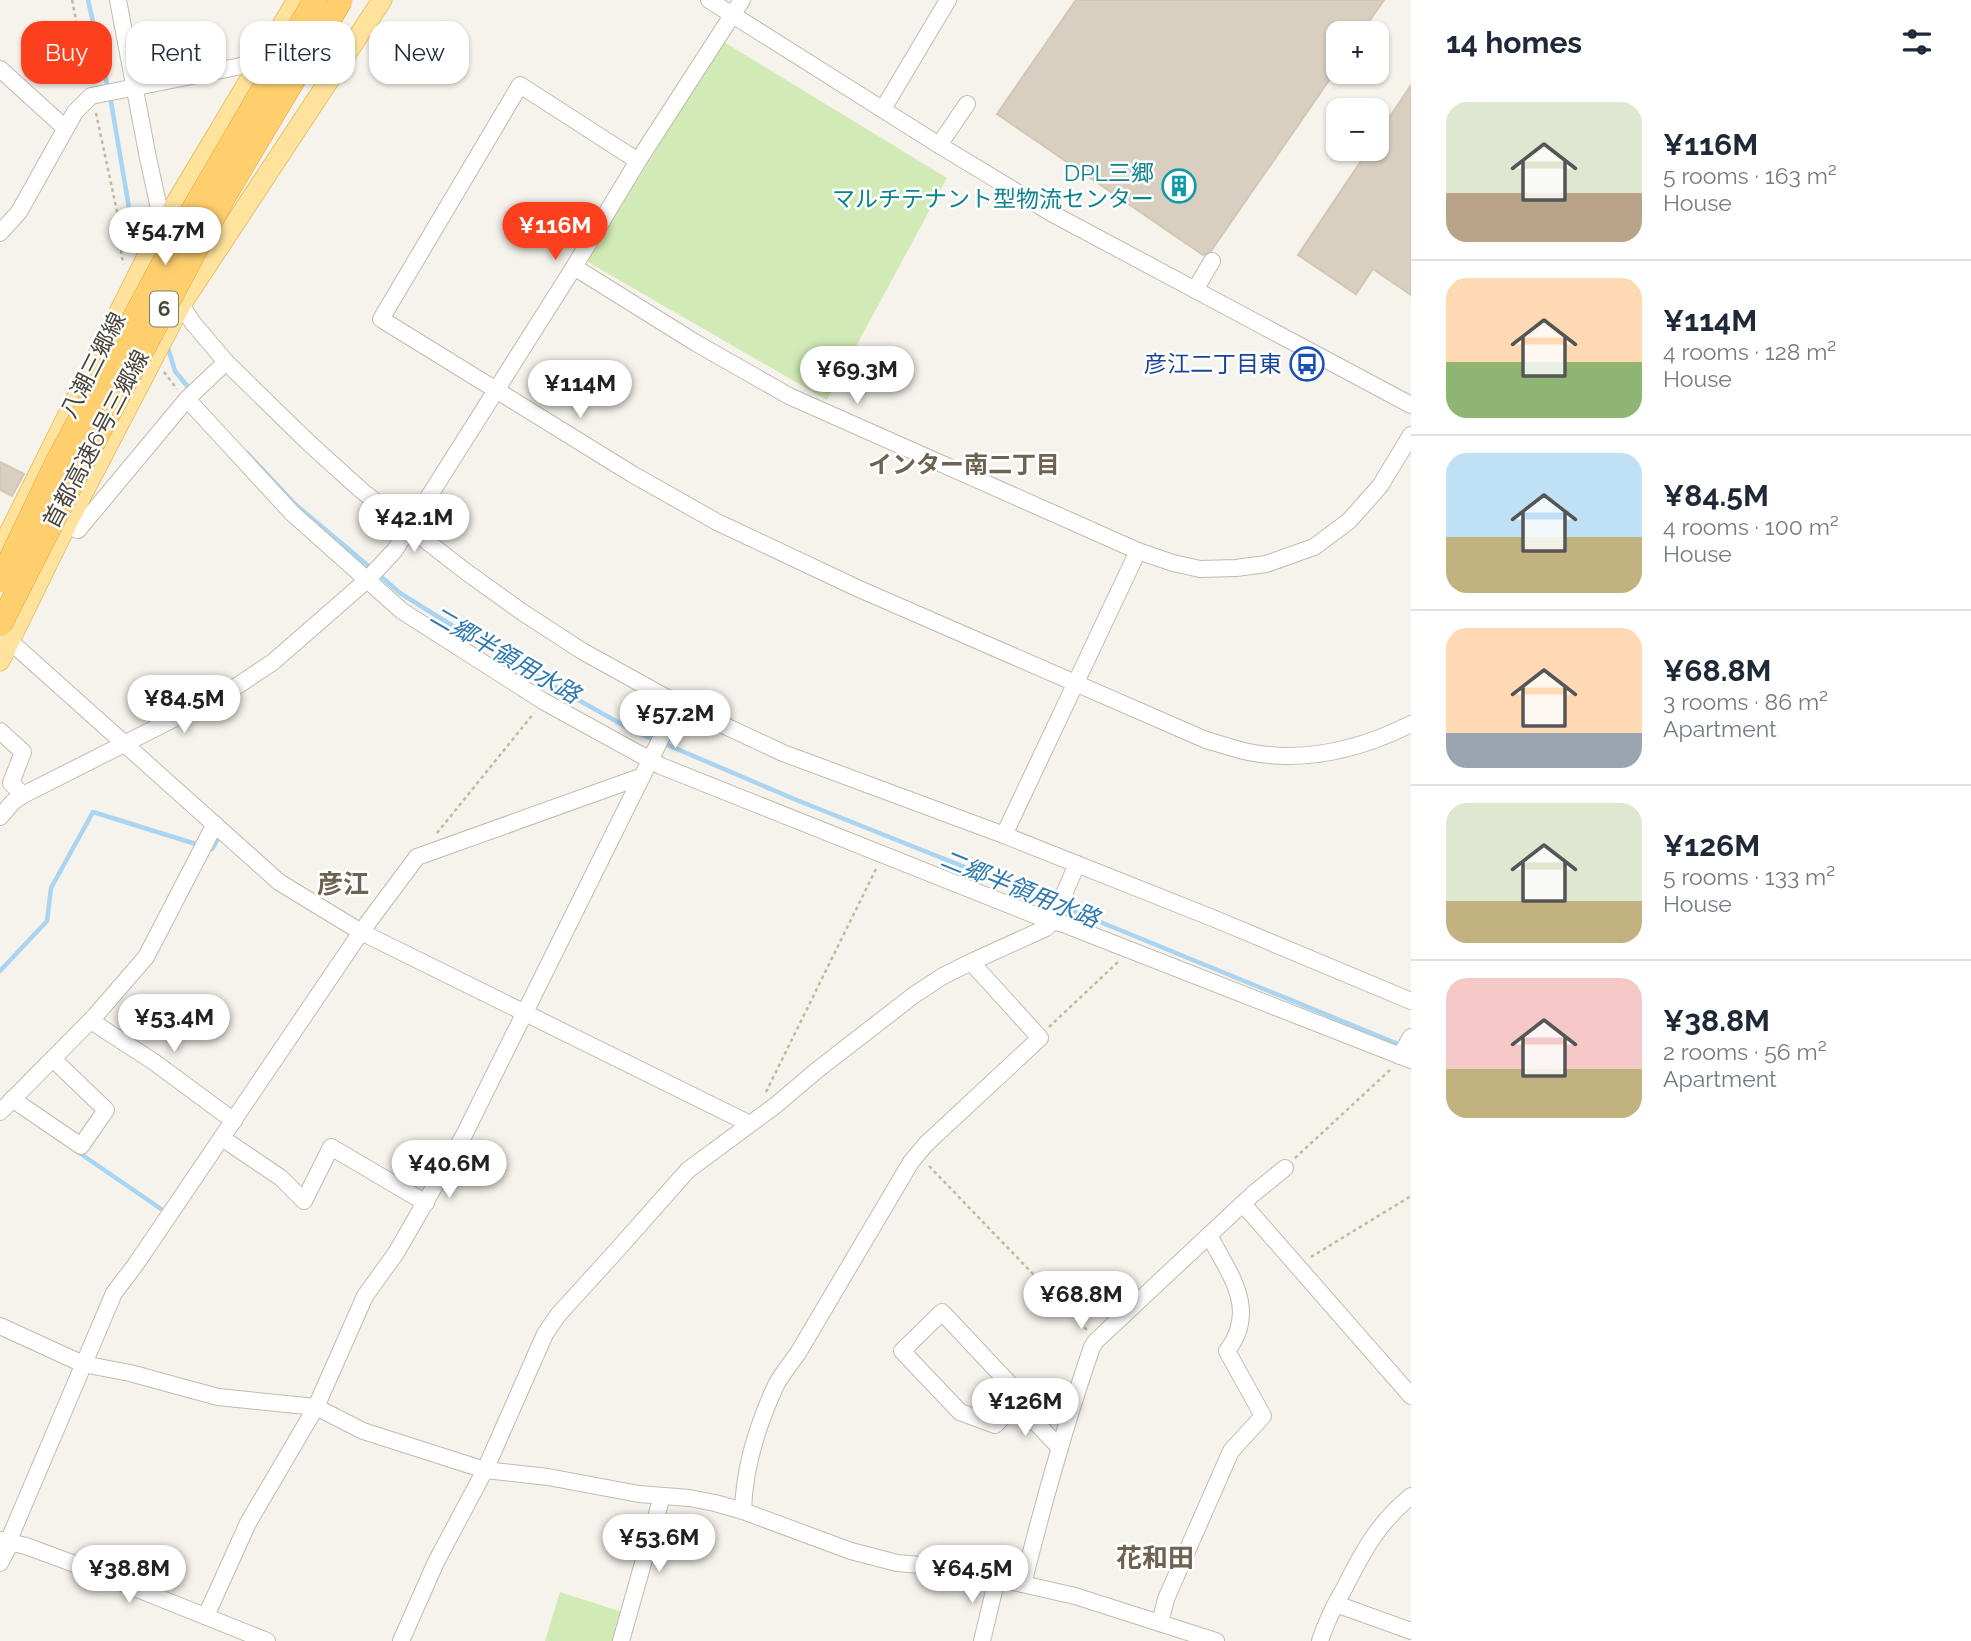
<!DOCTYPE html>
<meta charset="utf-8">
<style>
:root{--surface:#fff;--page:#f6f6f7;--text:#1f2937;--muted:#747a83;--line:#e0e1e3;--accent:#fc3f1d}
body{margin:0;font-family:Raleway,"Noto Sans JP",sans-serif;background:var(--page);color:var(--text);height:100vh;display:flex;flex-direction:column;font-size:26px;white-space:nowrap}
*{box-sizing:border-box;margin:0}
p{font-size:23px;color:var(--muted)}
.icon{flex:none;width:38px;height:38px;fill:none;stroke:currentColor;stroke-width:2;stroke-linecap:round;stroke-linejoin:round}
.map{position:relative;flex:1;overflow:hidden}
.panel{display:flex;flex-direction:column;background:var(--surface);width:560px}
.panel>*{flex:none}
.hud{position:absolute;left:21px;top:21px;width:665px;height:63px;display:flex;gap:14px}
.buttons{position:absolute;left:1326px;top:21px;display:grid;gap:14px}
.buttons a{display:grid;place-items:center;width:63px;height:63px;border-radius:14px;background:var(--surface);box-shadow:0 2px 5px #0004;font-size:35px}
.price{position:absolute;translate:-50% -60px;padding:0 16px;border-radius:24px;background:#fff;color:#222;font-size:23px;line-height:46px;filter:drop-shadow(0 2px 4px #0008)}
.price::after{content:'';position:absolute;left:50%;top:42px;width:21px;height:16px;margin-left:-10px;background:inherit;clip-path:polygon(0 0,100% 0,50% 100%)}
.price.on{background:var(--accent);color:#fff}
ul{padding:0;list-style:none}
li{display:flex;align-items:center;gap:21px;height:175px;padding:0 35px}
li+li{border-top:2px solid var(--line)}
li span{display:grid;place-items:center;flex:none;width:196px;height:140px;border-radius:21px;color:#555}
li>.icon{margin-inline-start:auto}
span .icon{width:84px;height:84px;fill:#fffc;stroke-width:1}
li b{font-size:30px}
h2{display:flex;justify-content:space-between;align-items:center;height:84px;padding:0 35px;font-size:30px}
.pill{padding:0 24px;border-radius:21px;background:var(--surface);box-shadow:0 2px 5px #0004;font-size:24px;line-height:63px}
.pill.on{background:var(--accent);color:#fff}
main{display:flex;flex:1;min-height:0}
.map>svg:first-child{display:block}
</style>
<main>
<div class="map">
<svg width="1411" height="1641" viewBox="0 0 1411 1641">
<rect width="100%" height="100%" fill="#f6f3ec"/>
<g fill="#d2eab5">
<path d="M 724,42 L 947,178 L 827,400 L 586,261 Z"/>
<path d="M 560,1592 L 622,1612 L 613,1641 L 545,1641 Z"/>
</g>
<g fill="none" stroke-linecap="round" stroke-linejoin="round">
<g stroke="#a9d4f2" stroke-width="4.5">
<path d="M 88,0 L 108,88"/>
<path d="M 110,96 L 135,243 L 139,256"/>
<path d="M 167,345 L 175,371 L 192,392"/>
<path d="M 247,453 L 296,505 L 371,568"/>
<path d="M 378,574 L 400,593 L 504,658 L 637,733 L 655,740"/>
<path d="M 663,743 L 794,799 L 1032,894 L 1403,1046"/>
<path d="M 208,848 L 212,849 L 219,837 L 223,839"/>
<path d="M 0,971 L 47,921 L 51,888 L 93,812 L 199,845"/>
<path d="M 78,1152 L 164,1211"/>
</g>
</g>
<g fill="#d8cfc1" stroke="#d3c7b4" stroke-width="2">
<path d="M 1076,0 L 1384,0 L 1361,33 L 1339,33 L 1339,66 L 1211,251 L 1203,255 L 997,114 Z"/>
<path d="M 1411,85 L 1411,295 L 1373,269 L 1356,294 L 1298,255 L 1369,149 L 1377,149 L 1377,136 Z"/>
<path d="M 0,462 L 24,474 L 12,496 L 0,490 Z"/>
</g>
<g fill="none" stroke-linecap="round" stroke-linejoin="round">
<defs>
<g id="minor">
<path d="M 118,0 L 148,158 L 164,231"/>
<path d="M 709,0 L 939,145 L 1053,214 L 1411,405"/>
<path d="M 308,50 L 358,37"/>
<path d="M 0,69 L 65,128"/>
<path d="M 883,109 L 948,0"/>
<path d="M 939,145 L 967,104"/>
<path d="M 638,161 L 520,85 L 381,319 L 632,474 L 717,522 L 857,588 L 1206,740 C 1220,744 1234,749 1248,752 C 1304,763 1361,749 1411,724"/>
<path d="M 0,233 L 19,212 L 75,112 L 91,96 L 266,61"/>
<path d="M 574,267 L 696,343 L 789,396 L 1138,551 L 1173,563 L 1200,569 L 1236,568 L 1266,564 L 1314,547 L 1349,521 L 1380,486 L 1411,435"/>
<path d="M 1195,290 L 1212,261"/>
<path d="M 179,297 L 181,305 L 193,323 L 226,362 L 310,444 L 362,491 L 465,571 L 522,612 L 582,651 L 678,704 L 783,753 L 1004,835 L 1215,919 L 1411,1001"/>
<path d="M 187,399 L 292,513 L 402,611 L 543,701 L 661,766 L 1052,922 L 1061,923 L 1411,1060"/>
<path d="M 66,525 L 78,530 L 187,399 L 226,362"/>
<path d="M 3,635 L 279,882 L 361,932 L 750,1124"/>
<path d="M 0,731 L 23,752 L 11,783 L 23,795"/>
<path d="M 0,817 L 13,802 L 23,795 L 231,690 L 273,662 L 367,580 L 395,550 L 574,267 L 638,161 L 742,0"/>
<path d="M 1004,835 L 1138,551"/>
<path d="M 91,1021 L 154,1062 L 234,1121"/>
<path d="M 1400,1056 L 1411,1037"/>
<path d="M 12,1099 L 81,1146 L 106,1110 L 53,1059"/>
<path d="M 0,1112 L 95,1016 L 146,957 L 215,824"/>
<path d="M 222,1138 L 281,1178 L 304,1201 L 331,1147 L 426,1203"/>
<path d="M 1243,1204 L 1411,1396"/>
<path d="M 942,1312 L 1019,1394 L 1017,1403 L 995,1425 L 960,1412 L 902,1351 Z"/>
<path d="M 0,1326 L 83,1364 L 130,1373 L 218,1397 L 316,1407 L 363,1431 L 485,1470 L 548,1477 L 639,1494 L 689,1498 L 715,1503 L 743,1511 L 851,1551 L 897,1563 L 953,1568 L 1075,1596 L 1216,1641"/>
<path d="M 1017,1403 L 1060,1448"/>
<path d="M 743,1511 C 744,1468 758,1424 776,1385 C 782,1374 791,1363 798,1353 L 911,1162 L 926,1144 L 1040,1038 L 971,962"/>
<path d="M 0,1540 L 26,1546 L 80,1566 L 267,1641"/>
<path d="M 8,1542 L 114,1293 L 136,1264 L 361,932 L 417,857 L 640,777"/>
<path d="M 0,1563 L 11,1542"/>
<path d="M 1023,1584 C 1043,1504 1065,1425 1092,1347 L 1096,1341 L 1253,1194 L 1285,1168"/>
<path d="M 1336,1604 L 1411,1631"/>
<path d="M 206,1616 L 248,1523 L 316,1407 L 365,1296 L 396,1253 L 464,1135 L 678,704"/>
<path d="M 1160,1623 L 1166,1599 L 1231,1451 L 1263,1416 L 1227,1351 C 1259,1309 1229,1274 1209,1235"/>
<path d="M 401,1641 L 436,1562 L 485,1470 L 545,1334 L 558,1315 L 618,1249 L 688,1170 L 776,1105 L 816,1071 L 914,995 L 943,976 L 971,962 L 1046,928 L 1052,922 L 1077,864"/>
<path d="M 621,1641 L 662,1496"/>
<path d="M 982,1641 L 997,1578"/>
<path d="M 1320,1641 C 1326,1622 1335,1604 1345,1587 C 1363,1551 1379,1522 1411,1496"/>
</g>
<g id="major">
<path d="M 0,551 L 162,226 L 297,0"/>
<path d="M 0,661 L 69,520 L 181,305 L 382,0"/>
</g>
</defs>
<use href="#minor" stroke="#c2bbae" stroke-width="18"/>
<use href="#major" stroke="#e6c16a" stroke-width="21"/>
<g stroke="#c4b79f" stroke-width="2.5" stroke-dasharray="3.5 3.5" stroke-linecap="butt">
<path d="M 72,0 L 89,83"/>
<path d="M 96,113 L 122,235 L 121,255 L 124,264"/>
<path d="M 164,372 L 177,389"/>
<path d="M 437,833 L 534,713"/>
<path d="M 1049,1027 L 1118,962"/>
<path d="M 766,1092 L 876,869"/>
<path d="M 1295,1158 L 1390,1070"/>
<path d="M 929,1166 L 1087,1330"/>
<path d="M 1311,1257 L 1411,1196"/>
</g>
<use href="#minor" stroke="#fff" stroke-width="16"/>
<use href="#major" stroke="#ffe39c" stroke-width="19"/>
<defs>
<g id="highway-bridge">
<path d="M 0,581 L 57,462 L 180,232 L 315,0"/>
<path d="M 0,625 L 82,464 L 224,197 L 341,0"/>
</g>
</defs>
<use href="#highway-bridge" stroke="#e0a43c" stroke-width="24" stroke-linecap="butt"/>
<use href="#highway-bridge" stroke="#ffcf6e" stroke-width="23"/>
</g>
<defs>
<symbol id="building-ring" viewBox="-11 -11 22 22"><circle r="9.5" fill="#fff" stroke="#0f9aa8" stroke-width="1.5"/><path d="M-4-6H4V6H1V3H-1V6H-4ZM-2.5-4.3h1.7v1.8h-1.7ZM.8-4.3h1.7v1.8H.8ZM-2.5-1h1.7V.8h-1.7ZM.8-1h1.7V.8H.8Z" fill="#0f9aa8"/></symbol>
<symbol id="bus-ring" viewBox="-11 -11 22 22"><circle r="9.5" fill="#fff" stroke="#1a4fb4" stroke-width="1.5"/><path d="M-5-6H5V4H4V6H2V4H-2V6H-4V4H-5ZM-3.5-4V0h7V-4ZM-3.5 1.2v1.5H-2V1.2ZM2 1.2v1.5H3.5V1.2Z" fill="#1a4fb4"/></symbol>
</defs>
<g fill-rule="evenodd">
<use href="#building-ring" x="1160" y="167" width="38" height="38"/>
<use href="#bus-ring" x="1288" y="345" width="38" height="38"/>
</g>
<g text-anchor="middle" stroke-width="5" stroke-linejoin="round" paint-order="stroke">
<rect fill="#fff" stroke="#817c74" stroke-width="2" x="150" y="291.5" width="28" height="35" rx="5"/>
<g font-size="21" font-weight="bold" fill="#4b4439">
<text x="164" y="316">6</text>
</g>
<g font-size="23" fill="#0d838f" stroke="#fff" text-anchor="end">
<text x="1154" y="181">DPL三郷<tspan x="1154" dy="26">マルチテナント型物流センター</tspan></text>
</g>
<g font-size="23" fill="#164399" stroke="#fff" text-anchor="end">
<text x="1282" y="372">彦江二丁目東</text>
</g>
<g font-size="23" fill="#4b4439" stroke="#fff">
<text transform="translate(93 365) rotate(-63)" y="8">八潮三郷線</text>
<text transform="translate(96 439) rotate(-62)" y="8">首都高速6号三郷線</text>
</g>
<g font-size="24" font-weight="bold" fill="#6e6250" stroke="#fff">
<text x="964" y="473">インター南二丁目</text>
</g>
<g font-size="24" font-style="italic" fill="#2e7ab2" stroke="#fff">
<text transform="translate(505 655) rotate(30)" y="8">二郷半領用水路</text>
<text transform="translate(1020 889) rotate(22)" y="8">二郷半領用水路</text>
</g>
<g font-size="26" font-weight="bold" fill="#6e6250" stroke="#fff">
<text x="343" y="893">彦江</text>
<text x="1155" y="1567">花和田</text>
</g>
</g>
</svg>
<div class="buttons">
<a>+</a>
<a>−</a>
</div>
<b class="price on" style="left:555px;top:262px">¥116M</b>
<b class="price" style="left:165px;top:267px">¥54.7M</b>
<b class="price" style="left:857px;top:406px">¥69.3M</b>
<b class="price" style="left:580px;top:420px">¥114M</b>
<b class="price" style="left:414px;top:554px">¥42.1M</b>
<b class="price" style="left:184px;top:735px">¥84.5M</b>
<b class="price" style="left:675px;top:750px">¥57.2M</b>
<b class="price" style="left:174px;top:1054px">¥53.4M</b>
<b class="price" style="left:449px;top:1200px">¥40.6M</b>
<b class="price" style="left:1081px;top:1331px">¥68.8M</b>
<b class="price" style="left:1025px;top:1438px">¥126M</b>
<b class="price" style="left:659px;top:1574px">¥53.6M</b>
<b class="price" style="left:129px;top:1605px">¥38.8M</b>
<b class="price" style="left:972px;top:1605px">¥64.5M</b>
<div class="hud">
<a class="pill on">Buy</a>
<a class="pill">Rent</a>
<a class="pill">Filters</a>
<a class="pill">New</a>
</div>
</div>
<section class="panel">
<h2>14 homes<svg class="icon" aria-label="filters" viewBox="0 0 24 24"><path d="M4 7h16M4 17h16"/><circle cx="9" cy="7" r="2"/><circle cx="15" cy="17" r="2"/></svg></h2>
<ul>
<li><span style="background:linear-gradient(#dfe7d0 65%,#b9a48a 0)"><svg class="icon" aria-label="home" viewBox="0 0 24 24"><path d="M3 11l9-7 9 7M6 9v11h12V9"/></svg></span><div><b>¥116M</b><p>5 rooms · 163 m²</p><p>House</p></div></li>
<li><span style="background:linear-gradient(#ffd9b3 60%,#8fb573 0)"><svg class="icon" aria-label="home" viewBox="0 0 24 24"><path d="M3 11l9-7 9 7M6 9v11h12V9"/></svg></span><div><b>¥114M</b><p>4 rooms · 128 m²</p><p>House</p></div></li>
<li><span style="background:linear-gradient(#bfe0f5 60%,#c2b280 0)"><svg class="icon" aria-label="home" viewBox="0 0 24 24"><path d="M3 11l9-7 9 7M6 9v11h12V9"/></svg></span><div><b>¥84.5M</b><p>4 rooms · 100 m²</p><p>House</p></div></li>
<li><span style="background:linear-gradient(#ffd9b3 75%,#9aa5b1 0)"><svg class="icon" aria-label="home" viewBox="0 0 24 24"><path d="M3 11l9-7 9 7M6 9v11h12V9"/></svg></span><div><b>¥68.8M</b><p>3 rooms · 86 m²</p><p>Apartment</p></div></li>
<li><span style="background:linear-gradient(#dfe7d0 70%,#c2b280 0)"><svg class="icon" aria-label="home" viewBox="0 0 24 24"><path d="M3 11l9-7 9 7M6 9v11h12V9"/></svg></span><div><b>¥126M</b><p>5 rooms · 133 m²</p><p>House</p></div></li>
<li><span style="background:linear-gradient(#f6c9c9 65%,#c2b280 0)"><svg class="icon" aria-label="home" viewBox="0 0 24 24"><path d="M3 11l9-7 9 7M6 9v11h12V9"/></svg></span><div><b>¥38.8M</b><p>2 rooms · 56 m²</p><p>Apartment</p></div></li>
</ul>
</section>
</main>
